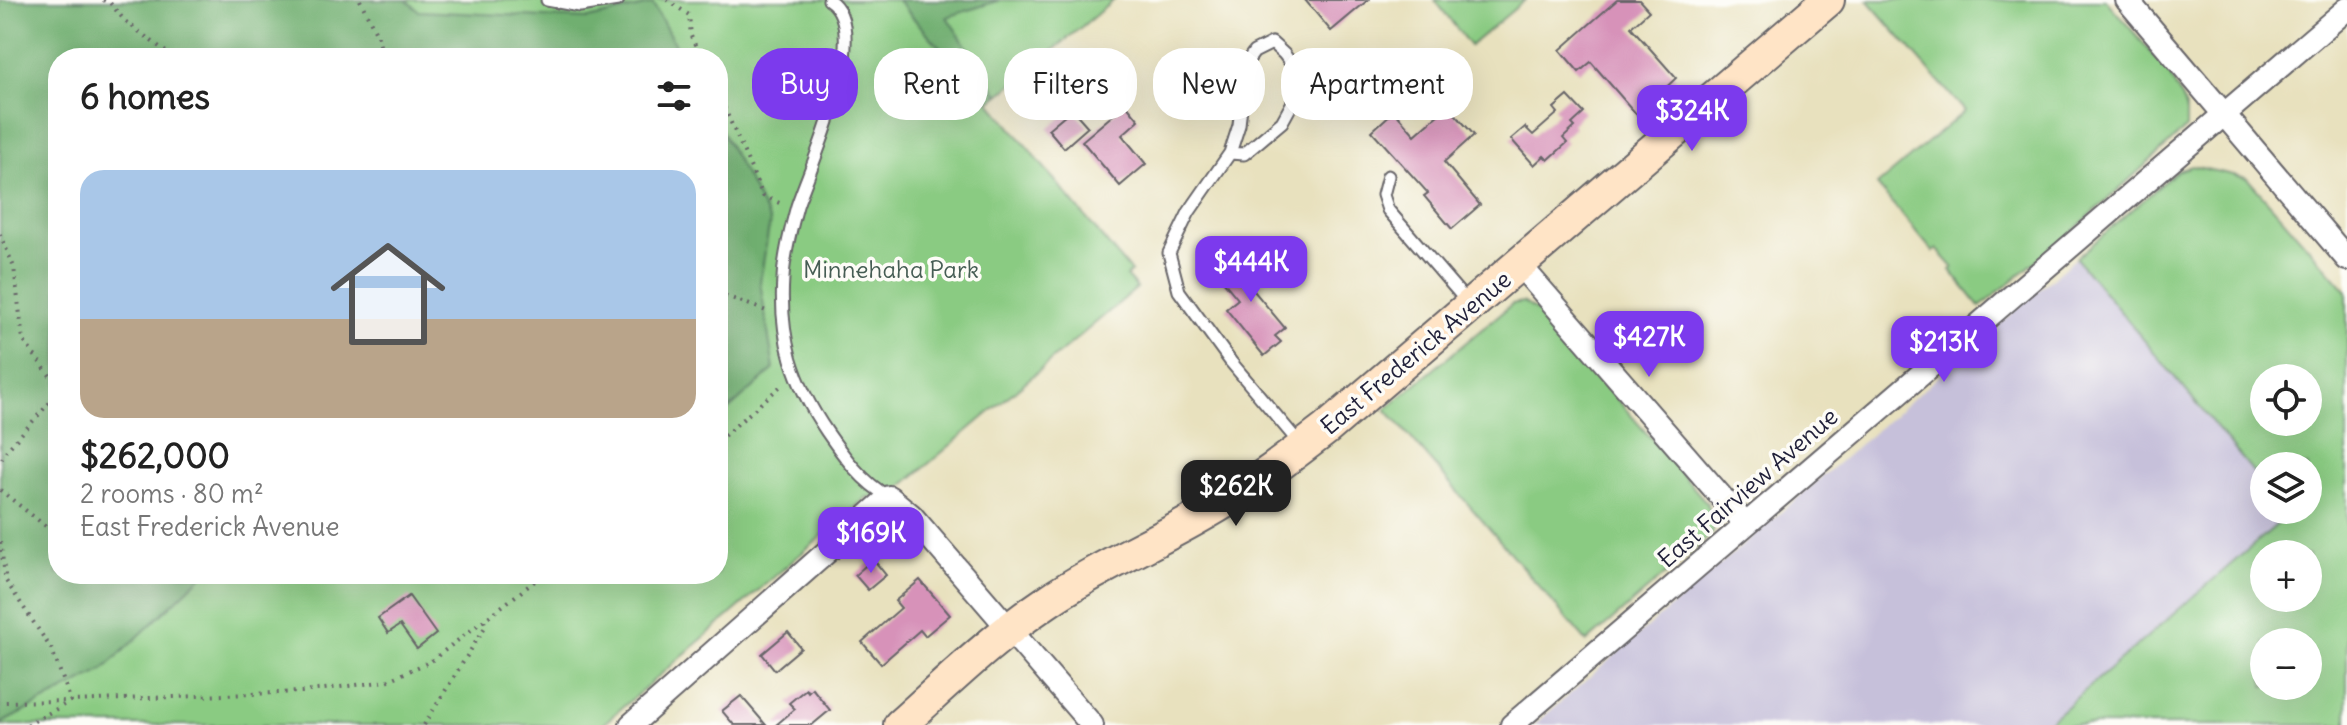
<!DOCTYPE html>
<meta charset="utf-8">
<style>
:root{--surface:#fff;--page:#f6f6f6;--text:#222;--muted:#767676;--line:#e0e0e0;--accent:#7c3aed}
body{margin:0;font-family:Delius,sans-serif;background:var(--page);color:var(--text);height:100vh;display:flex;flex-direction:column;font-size:30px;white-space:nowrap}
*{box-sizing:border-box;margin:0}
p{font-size:26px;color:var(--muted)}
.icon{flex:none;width:44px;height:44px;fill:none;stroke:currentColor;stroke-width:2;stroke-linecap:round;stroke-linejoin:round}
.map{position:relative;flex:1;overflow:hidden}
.sheet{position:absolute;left:48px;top:48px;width:680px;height:536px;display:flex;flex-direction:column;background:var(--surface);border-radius:32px;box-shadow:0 8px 32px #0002}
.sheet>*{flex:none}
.guide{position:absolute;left:752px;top:48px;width:760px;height:72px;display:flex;gap:16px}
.controls{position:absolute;left:2250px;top:364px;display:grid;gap:16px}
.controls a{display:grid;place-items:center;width:72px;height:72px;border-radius:50%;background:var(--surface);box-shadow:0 8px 32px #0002;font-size:40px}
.price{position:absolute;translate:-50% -68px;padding:0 18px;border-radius:16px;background:var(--accent);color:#fff;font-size:26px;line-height:52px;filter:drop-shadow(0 2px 4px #0008)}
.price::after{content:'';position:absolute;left:50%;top:48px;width:24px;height:18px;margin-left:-12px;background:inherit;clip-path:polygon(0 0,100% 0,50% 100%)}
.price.on{background:#222;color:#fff}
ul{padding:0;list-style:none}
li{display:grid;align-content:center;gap:16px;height:424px;padding:0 32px}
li+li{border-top:2px solid var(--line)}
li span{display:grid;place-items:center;height:248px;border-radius:24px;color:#555}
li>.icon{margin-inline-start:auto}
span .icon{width:144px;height:144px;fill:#fffc;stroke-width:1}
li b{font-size:34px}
h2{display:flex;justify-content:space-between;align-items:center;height:96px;padding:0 32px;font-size:34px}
.tag{padding:0 28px;border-radius:32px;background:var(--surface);box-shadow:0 8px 32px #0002;font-size:28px;line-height:72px}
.tag.on{background:var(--accent);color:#fff}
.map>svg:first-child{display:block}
</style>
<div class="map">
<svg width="2347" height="725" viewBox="0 0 2347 725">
<rect width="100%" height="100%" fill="#fdfcf7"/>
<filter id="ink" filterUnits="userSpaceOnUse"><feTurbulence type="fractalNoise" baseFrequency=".0125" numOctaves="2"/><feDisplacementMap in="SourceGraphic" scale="16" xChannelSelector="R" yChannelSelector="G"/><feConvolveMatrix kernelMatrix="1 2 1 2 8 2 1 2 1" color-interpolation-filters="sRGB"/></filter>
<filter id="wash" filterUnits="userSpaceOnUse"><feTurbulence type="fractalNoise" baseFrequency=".006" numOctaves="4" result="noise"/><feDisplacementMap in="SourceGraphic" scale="32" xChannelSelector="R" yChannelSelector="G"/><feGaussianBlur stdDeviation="1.8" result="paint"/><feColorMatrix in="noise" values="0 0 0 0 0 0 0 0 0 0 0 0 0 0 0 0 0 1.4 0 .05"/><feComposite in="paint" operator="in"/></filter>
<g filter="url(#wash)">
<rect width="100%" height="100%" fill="#e8e1be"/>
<path fill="#c6c0da" d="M 2076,258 L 2264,485 L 2264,510 L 2285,510 L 2289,515 L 2045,725 L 1534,725 Z"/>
<g fill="#8acb82" stroke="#56765e" stroke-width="2" fill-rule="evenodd">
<path d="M 0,0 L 897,0 L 990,102 L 1131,272 L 1126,276 L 1137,288 L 889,497 L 867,497 L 602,725 L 0,725 ZM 58,58 L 718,58 L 718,574 L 58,574 Z"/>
<path d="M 1000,0 L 1114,0 L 999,95 L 946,16 Z"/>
<path d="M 1435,0 L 1525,0 L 1470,46 Z"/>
<path d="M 1867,0 L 2106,0 L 2169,73 L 2186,108 L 2186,128 L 2073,231 L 1980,307 L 1950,270 L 1953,267 L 1937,249 L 1933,252 L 1877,185 L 1965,111 Z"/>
<path d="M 2192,166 L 2247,178 L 2347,291 L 2347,725 L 2045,725 L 2288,515 L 2285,510 L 2308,510 L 2308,466 L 2264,466 L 2264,485 L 2076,258 L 2177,171 ZM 2308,378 L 2308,422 L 2264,422 L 2264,378 ZM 2308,554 L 2308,598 L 2264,598 L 2264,554 ZM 2308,642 L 2308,686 L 2264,686 L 2264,642 Z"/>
<path d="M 1523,302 L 1547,318 L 1707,503 L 1714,520 L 1713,533 L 1587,642 L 1386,409 L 1512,304 Z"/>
</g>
<g fill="#6faf70" stroke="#486856" stroke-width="2">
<path d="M 0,0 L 406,0 L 419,11 L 588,19 L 653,4 L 682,58 L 58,58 L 58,574 L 204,574 L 102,671 L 0,724 Z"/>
<path d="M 897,0 L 1000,0 L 947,17 L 999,95 L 990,102 Z"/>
<path d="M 718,125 L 770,221 L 760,282 L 774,369 L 718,419 Z"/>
</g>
<g id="blocks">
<g fill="#d792b9">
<path d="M 1305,0 L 1368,0 L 1331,31 Z"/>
<path d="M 1617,0 L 1639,0 L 1649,11 L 1631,27 L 1676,78 L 1637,115 L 1591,62 L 1579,72 L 1560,50 Z"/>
<path d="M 1568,96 L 1584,113 L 1572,124 L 1575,127 L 1563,138 L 1567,143 L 1548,160 L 1544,156 L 1534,165 L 1511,139 L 1525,127 L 1533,135 L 1558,113 L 1554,108 Z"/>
<path d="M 1126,104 L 1139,120 L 1122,135 L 1146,164 L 1120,186 L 1082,141 Z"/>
<path d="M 1448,106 L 1474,135 L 1444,162 L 1480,205 L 1452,229 L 1424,196 L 1428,193 L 1372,131 L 1394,111 L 1415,135 Z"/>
<path d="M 1072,109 L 1088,127 L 1064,148 L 1048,129 Z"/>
<path d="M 1249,246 L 1263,263 L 1244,279 L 1285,328 L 1275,336 L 1281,342 L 1264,356 L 1226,309 L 1238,299 L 1223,281 L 1231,275 L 1224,267 Z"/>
<path d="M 873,559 L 886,575 L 868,590 L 855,575 Z"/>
<path d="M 920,580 L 950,615 L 925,636 L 920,630 L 881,664 L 862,642 L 901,608 L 895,601 Z"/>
<path d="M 409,596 L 436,634 L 417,649 L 400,625 L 388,633 L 378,618 Z"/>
<path d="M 788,632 L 801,648 L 775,670 L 762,654 Z"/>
<path d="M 812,688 L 830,710 L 812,725 L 776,725 L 795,709 L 789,703 L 806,689 L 808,692 Z"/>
<path d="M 741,696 L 766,725 L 734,725 L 722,711 Z"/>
</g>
</g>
</g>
<g filter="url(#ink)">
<use href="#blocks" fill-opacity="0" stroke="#676569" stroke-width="2"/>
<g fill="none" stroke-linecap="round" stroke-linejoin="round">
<defs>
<g id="lane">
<path d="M 547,0 L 580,6 L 618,0"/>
<path d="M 829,0 C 875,30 810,166 797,206 C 791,228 784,255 783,278 C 779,338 793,382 827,432 C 845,458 862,482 889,497"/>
<path d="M 1230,153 L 1244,154 L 1282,122 L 1293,102 L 1296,70 L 1284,54 L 1272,43 L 1254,52 L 1246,63 L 1239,125 L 1230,153 L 1189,212 L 1169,253 L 1179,291 L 1231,362 L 1300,444"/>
<path d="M 1388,176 L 1383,195 L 1388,210 L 1468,303"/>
</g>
<g id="street">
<path d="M 2127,0 L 2347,259"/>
<path d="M 1519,264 L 1745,524"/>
<path d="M 631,725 L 889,497 L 911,515 L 1092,725"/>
<path d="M 1512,725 L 2347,9"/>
</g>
<path id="secondary" d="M 900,725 C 947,683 993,638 1045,603 C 1096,568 1153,544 1206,513 C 1248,489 1287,459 1326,429 L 1828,0"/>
</defs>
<use href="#lane" stroke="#676569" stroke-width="15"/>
<use href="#street" stroke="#676569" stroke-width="26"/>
<use href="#secondary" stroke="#676569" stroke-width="36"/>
<g stroke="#676569" stroke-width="4" stroke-dasharray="2 6" stroke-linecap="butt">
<path d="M 103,0 L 110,3 L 125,21 L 174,58"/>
<path d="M 360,0 L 378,37 L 383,58"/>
<path d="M 667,0 L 689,15 L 691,36 L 701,58"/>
<path d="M 718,93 L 763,196 L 782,204"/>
<path d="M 0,234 L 14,267 L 23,340 L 54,381 L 53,399 L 6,451 L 0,463"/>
<path d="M 718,293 L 769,312"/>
<path d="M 718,441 L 783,384"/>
<path d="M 0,490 L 48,528 L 58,531"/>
<path d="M 0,542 L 6,581 L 52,650 L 71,701 L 0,702"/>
<path d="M 27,725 L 71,701 L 302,692 L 387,681 L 431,661 L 544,574"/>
<path d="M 424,725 L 485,627 L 484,619"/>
</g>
<use href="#lane" stroke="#fff" stroke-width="11"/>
<use href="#street" stroke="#fff" stroke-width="22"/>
<use href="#secondary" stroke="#ffe4c6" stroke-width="32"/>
</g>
</g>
<g text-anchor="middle" stroke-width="7" stroke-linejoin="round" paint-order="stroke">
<g font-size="24" fill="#465d54" stroke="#fdfcf7">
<text x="891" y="278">Minnehaha Park</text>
</g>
<g font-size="24" fill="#22223b" stroke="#fdfcf7">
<text transform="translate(1416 353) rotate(-40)" y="8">East Frederick Avenue</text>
<text transform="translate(1748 488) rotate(-41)" y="8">East Fairview Avenue</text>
</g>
</g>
</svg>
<div class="controls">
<a><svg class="icon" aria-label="locate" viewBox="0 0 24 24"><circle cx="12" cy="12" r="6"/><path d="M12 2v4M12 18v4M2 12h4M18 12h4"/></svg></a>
<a><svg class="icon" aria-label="layers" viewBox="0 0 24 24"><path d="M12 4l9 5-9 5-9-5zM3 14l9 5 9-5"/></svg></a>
<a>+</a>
<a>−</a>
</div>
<b class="price" style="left:1692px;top:153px">$324K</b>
<b class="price" style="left:1251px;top:304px">$444K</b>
<b class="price" style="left:1649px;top:379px">$427K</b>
<b class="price" style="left:1944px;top:384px">$213K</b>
<b class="price on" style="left:1236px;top:528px">$262K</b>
<b class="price" style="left:871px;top:575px">$169K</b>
<div class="guide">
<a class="tag on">Buy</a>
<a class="tag">Rent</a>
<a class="tag">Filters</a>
<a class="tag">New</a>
<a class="tag">Apartment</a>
</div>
<section class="sheet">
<h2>6 homes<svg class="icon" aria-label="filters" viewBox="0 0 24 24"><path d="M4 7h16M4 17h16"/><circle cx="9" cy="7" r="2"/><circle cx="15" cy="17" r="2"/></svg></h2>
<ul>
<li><span style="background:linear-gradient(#a9c7e8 60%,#b9a48a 0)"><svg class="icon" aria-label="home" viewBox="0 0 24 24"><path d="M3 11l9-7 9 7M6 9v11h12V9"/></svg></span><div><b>$262,000</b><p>2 rooms · 80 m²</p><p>East Frederick Avenue</p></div></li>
</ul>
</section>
</div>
